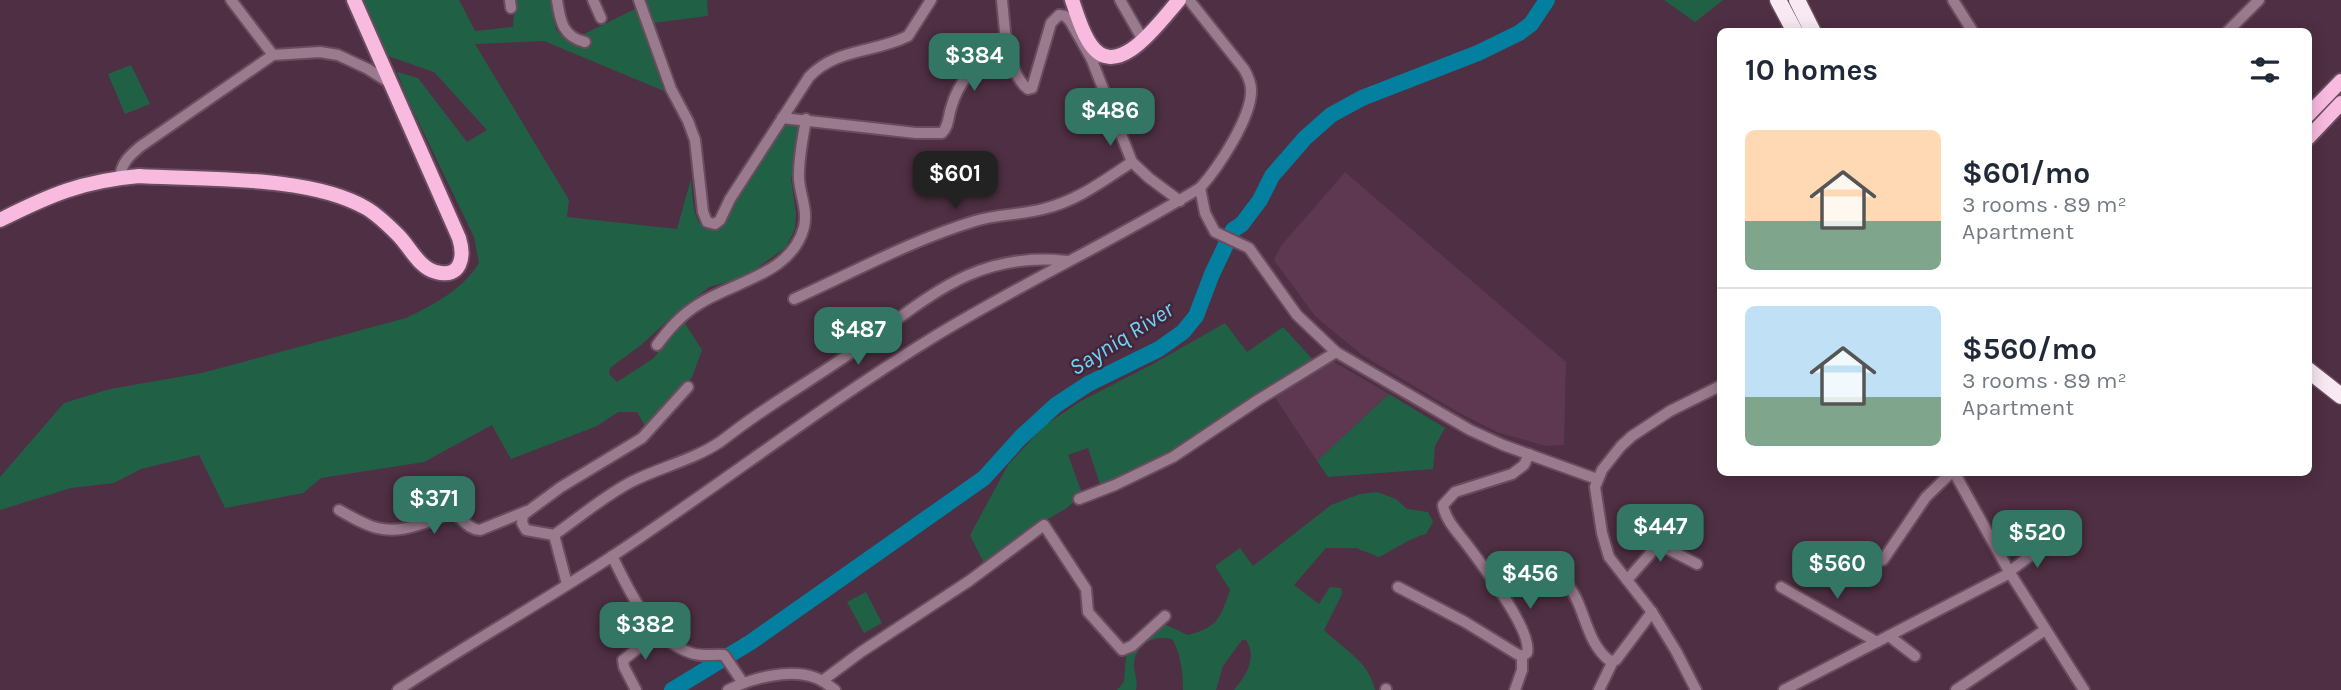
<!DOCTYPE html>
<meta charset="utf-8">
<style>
:root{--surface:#fff;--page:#f6f6f7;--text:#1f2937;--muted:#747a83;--line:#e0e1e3;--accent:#337664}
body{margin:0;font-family:Karla,sans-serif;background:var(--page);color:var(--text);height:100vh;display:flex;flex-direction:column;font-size:26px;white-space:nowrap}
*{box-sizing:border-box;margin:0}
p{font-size:23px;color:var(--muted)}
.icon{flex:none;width:38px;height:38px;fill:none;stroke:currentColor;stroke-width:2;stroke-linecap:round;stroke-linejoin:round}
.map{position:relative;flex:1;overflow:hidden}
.drawer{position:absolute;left:1717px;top:28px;width:595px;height:448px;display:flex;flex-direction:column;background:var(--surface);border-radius:10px;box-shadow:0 4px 18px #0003}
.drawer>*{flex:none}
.price{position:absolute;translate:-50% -60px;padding:0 16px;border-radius:14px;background:var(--accent);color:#fff;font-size:23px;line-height:46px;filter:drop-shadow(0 2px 4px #0008)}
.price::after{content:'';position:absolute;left:50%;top:42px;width:21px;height:16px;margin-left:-10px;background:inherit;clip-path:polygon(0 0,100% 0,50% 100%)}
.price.on{background:#222;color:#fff}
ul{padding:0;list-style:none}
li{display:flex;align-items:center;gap:21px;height:175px;padding:0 28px}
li+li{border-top:2px solid var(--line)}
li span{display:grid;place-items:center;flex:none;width:196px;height:140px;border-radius:10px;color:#555}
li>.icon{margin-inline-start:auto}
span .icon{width:84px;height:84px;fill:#fffc;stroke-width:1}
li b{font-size:30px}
h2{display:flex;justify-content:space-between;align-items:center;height:84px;padding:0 28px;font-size:30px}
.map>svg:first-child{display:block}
</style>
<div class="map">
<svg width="2341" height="690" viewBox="0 0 2341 690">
<rect width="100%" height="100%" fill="#4f2f43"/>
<g fill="#5e3850">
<path d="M 1345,172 L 1566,362 L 1564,445 L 1546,446 L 1497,432 L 1454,410 L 1362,355 L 1315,316 L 1274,260 L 1281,246 Z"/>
<path d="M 1329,359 L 1389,394 L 1317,461 L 1274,396 Z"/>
</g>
<g fill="#206146">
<path d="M 363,0 L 459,0 L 475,31 L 513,27 L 515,0 L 550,0 L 556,30 L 568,42 L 637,8 L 664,91 L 544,41 L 475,44 L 569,200 L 567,217 L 677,229 L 691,179 C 693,199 692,244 724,224 L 748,179 L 784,123 L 801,127 L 791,179 L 796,213 L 795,229 L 786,247 L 745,277 L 709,287 L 673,316 L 641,345 L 610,368 L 609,374 L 617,382 L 654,358 L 673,331 L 684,322 L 702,350 L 692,377 L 645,426 L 637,412 L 618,412 L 597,426 L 511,459 L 492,425 L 424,462 L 321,478 L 303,493 L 225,508 L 199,455 L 141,469 L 114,483 L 71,488 L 0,510 L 0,477 L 64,403 L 110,389 L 202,373 L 406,318 C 435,304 462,290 479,263 L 474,237 L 407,98 L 397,72 L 418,78 L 467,142 L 487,130 L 434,72 L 385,55 Z"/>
<path d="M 644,0 L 707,0 L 708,16 L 652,23 Z"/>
<path d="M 1664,0 L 1723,0 L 1695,22 Z"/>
<path d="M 131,65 L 150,104 L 125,114 L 108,74 Z"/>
<path d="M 1225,323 L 1247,352 L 1283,327 L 1315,362 L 1177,451 L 1101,487 L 1088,448 L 1068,455 L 1082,493 L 1067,508 L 1020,535 L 989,565 L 985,565 L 970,535 L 1008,465 L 1044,426 L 1081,401 L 1153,364 Z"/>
<path d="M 1389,394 L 1445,428 L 1435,446 L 1433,469 L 1328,477 L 1317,461 Z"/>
<path d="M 1377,492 L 1396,499 L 1407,509 L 1428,512 L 1433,522 L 1426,534 C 1412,537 1393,550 1379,557 L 1356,548 L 1326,548 L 1294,585 L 1319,604 L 1330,587 L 1341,588 L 1342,594 L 1324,630 C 1344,650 1369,661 1375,690 L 1234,690 C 1245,676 1258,659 1246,640 L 1242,640 L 1223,666 L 1216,690 L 1183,690 C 1183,672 1181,656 1173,640 C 1155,632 1133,646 1134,667 C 1135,677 1138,678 1136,690 L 1117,690 L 1124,682 L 1126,656 L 1162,623 L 1188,635 C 1218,627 1220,619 1230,590 L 1215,566 L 1240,548 L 1253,566 L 1331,505 L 1360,494 Z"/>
<path d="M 866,592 L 882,623 L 864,633 L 847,602 Z"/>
</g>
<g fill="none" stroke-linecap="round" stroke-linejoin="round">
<path stroke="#03809f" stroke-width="16" d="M 672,690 L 751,642 L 984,478 L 1020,438 L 1056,405 L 1088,384 L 1159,349 L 1183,332 L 1196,316 L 1212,274 L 1233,230 L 1242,224 L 1260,200 L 1272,176 L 1305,138 L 1331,115 L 1362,98 L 1478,53 L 1519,33 L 1531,24 L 1547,0"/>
<defs>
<g id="minor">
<path d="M 231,0 L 273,55"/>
<path d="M 510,0 L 511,8"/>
<path d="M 557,0 C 560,21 563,37 585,42"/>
<path d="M 593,0 L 601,18"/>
<path d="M 639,0 L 671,89 L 688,121 L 695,140 L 703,212 L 707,222 L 715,224 L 720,220 L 730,199 L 809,77 C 836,48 875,53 908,36 L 931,0"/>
<path d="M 1002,0 L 1006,42"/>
<path d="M 1120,0 L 1143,40"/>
<path d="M 1953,0 L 1973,32"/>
<path d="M 2227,32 L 2259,0"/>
<path d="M 1091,58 L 1132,162 L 1149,178 L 1180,201"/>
<path d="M 782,118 L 916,133 L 942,133 C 949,126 948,117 951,108 C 959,78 980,58 1006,42 C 1010,58 1015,79 1028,89 L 1032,88 L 1051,23 L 1059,15 L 1065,16 L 1070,21 L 1091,58 L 1107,57"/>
<path d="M 120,178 C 121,163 130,155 141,146 L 273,55 L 320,52 L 338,55 L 368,69 L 390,83"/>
<path d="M 1200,188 L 1205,213 L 1215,232 L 1249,248 L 1297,315 L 1336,352 L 1470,430 L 1503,445 L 1597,479"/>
<path d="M 794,299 C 854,272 912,240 975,221 C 997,214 1021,215 1043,209 C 1077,201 1103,181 1132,162"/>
<path d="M 657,345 C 669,329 681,315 699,304 C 735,281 792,274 804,227 C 808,210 800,195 799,179 C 798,160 803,138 806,119"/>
<path d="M 1954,472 L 2010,573 L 2084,690"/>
<path d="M 1079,499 L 1115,485 L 1173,457 L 1258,400 L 1336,352"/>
<path d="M 339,510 C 369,527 384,536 418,525 C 429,522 440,518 449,512 C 462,515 467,530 480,530 L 527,511"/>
<path d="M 554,535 C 580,517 605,495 633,481 C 661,467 693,460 720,442 C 731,434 742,425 754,417 C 787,394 822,373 855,350 C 926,300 974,250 1068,261"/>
<path d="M 612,556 C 630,592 650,639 691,653 C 701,657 713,654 724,655 L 743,683"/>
<path d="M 1883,560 L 1926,497 L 1952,472"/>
<path d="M 2010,571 L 2046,544 L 2057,523 L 2070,531"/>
<path d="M 1627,580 L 1657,546 L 1660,545 L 1697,564"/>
<path d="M 1566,583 C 1586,605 1584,641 1610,661 L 1616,660 L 1652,612"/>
<path d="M 567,584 L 554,535 L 526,530 L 522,523 L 523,515 L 561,487 L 642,438 L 688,387"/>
<path d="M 1398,587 L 1465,622 L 1517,654 L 1522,656 L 1527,653 C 1533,631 1482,565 1468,546 C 1459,534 1445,520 1443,505 L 1455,492 L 1512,474 L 1524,465 L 1529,454"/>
<path d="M 1781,587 L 1877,642"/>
<path d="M 1889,636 L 1915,656"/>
<path d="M 822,681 L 861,652 L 969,581 L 1044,525 L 1086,589 L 1088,612 L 1122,650 L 1132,646 L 1165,616"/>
<path d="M 1386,689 L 1386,690"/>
<path d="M 398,690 C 469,643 543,602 614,555 C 721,484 823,405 932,338 C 1020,284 1113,241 1200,188 C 1218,168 1252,117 1251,90 C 1251,82 1248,76 1244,69 L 1189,0"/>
<path d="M 636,690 L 624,667 L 623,660 L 659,632"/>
<path d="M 728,690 C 752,678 790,668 816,678 C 823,680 829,686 835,690"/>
<path d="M 1515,690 L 1522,670 L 1522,656"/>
<path d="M 1599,690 L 1613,661"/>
<path d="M 1696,690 L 1676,651 L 1652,612 L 1609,557 L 1602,533 L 1595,487 L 1602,470 L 1621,446 L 1632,436 L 1670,411 L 1720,386"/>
<path d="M 1784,690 L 2010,573"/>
<path d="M 1956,690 L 2045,630"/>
</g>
<g id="major">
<path d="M 1072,0 C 1077,14 1082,33 1091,45 C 1118,83 1161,20 1179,0"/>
<path d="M 2308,115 L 2341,81"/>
<path d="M 2308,138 L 2341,103"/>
<path d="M 0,220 C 50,195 82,181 139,176 C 204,180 309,175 366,208 C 378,215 388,225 398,235 C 410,247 419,268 436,272 C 461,279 465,257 459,238 L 354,0"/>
</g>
<g id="highway">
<path d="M 1778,0 L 1795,32"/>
<path d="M 1797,0 L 1813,32"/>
<path d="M 2308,370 L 2341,396"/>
</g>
</defs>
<use href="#minor" stroke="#6a4c5f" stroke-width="14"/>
<use href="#major" stroke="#6a4c5f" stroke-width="18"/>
<use href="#highway" stroke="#6a4c5f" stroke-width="19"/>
<use href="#minor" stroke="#9a7b8e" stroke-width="10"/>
<use href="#major" stroke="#f9bae0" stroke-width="14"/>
<use href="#highway" stroke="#f8e9f2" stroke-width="16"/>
</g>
<g text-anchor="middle" stroke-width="5" stroke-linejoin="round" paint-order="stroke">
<g font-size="23" font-style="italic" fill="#6fd5f6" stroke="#442439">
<text transform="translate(1121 338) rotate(-32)" y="8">Sayniq River</text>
</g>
</g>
</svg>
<b class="price" style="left:974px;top:93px">$384</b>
<b class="price" style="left:1110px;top:148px">$486</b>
<b class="price on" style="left:955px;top:211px">$601</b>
<b class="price" style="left:858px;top:367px">$487</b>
<b class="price" style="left:434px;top:536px">$371</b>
<b class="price" style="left:1660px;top:564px">$447</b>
<b class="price" style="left:2037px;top:570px">$520</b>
<b class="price" style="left:1837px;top:601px">$560</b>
<b class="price" style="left:1530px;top:611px">$456</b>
<b class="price" style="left:645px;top:662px">$382</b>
<section class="drawer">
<h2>10 homes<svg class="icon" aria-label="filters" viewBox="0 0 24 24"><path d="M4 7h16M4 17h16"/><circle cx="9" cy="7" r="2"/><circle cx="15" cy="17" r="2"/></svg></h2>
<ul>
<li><span style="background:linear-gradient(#ffd9b3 65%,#7fa58c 0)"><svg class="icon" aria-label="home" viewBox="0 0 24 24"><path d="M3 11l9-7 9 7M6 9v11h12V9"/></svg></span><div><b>$601/mo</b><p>3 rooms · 89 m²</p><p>Apartment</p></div></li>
<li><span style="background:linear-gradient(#bfe0f5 65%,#7fa58c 0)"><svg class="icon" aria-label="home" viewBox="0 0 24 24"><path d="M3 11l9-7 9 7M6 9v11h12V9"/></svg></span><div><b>$560/mo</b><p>3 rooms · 89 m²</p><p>Apartment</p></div></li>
</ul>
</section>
</div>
